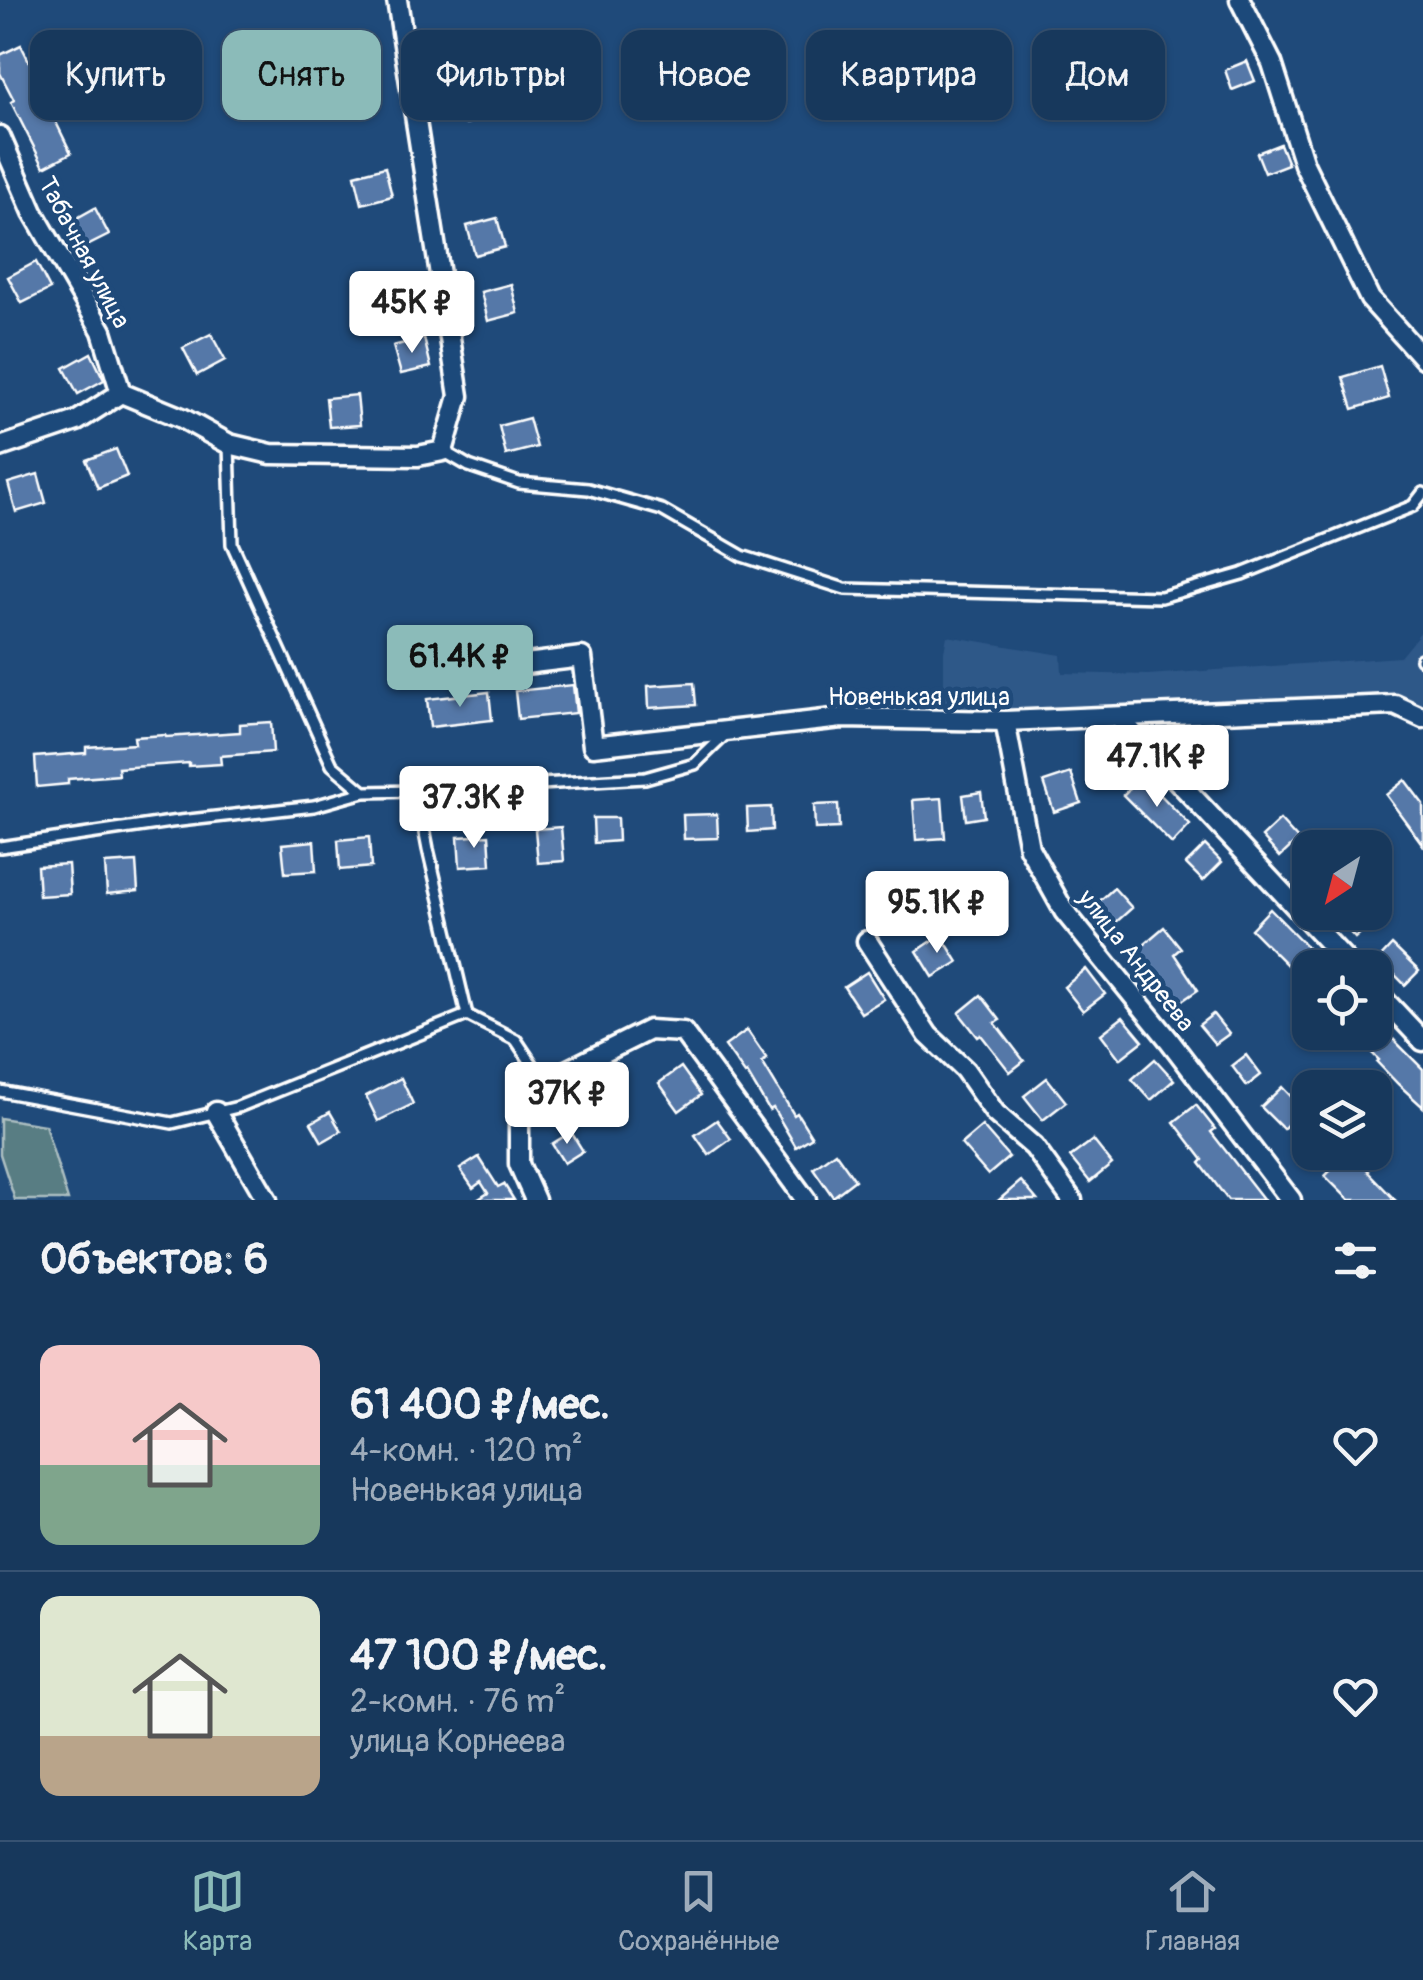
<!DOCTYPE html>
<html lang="ru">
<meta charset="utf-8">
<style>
:root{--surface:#17385c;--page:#203f62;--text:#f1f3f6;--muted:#9eacbb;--line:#365272;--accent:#8bbbb9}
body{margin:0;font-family:Pangolin,sans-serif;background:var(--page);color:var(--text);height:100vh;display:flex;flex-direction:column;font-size:38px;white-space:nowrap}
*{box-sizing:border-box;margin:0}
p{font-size:32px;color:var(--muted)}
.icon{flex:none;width:55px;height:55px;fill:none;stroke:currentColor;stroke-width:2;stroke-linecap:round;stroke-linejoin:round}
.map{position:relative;height:1200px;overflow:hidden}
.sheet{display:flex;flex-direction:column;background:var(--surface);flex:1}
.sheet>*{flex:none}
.guide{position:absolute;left:30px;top:30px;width:1365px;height:90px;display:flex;gap:20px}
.needle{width:65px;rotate:216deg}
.buttons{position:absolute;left:1292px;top:830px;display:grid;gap:20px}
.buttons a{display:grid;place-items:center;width:100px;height:100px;border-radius:20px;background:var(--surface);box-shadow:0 2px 8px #0004,0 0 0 2px var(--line);font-size:50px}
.price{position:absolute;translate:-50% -85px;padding:0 22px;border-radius:10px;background:#fff;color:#222;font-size:32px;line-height:65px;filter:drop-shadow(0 2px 5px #0008)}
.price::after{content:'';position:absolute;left:50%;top:60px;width:30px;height:22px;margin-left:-15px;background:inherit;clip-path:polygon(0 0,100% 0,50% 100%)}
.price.on{background:var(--accent);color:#111}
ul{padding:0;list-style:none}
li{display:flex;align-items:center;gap:30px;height:250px;padding:0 40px}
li+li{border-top:2px solid var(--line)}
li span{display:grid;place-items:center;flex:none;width:280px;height:200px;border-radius:20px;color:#555}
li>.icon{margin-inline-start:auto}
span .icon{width:120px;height:120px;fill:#fffc;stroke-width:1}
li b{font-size:42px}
h2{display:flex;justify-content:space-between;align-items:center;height:120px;padding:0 40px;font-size:42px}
.tag{padding:0 35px;border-radius:20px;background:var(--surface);box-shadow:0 2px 8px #0004,0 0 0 2px var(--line);font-size:35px;line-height:90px}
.tag.on{background:var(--accent);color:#111}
.tab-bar{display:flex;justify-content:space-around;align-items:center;height:140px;border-top:2px solid var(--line);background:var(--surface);font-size:28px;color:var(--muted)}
.tab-bar a{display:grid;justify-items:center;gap:5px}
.tab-bar .on{color:var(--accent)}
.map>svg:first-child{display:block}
</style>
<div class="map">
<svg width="1423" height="1200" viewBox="0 0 1423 1200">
<rect width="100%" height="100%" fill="#1f4a7a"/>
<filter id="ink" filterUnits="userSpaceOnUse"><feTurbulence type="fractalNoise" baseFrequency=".01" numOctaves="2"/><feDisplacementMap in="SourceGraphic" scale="20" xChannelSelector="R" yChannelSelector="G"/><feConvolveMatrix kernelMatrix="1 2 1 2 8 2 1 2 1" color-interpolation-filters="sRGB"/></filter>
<g filter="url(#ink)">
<path fill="#2f5888" d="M 1423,629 L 1423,726 L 1378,707 L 1157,721 L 944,705 L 944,652 L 947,636 L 1061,655 L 1062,673 L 1148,675 L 1400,657 Z"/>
<path fill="#587d83" stroke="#acbec1" stroke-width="2.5" d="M 0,1118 L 45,1125 L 68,1200 L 15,1200 L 0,1154 Z"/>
<g fill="#5578a8" stroke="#fff" stroke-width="2.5">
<path d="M 21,45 L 34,71 L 32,73 L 71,153 L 44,167 L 11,102 L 14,100 L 0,73 L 0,55 Z"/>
<path d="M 1247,61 L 1255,81 L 1232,90 L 1225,70 Z"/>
<path d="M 488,87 L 496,116 L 465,124 L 458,95 Z"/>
<path d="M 1280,144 L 1288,164 L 1265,173 L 1257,153 Z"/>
<path d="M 385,167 L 392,196 L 362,204 L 355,175 Z"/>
<path d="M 95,208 L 109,235 L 81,249 L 68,223 Z"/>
<path d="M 497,218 L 505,247 L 475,255 L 467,226 Z"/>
<path d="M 36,262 L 50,289 L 22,303 L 8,277 Z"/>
<path d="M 511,284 L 518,313 L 488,321 L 481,292 Z"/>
<path d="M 211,334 L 225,360 L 197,375 L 183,348 Z"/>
<path d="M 424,338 L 431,367 L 401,374 L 393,346 Z"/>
<path d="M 91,353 L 104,380 L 78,394 L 64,368 Z"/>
<path d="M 1380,366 L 1389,398 L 1353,409 L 1343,377 Z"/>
<path d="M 357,395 L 360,425 L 329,427 L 326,398 Z"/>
<path d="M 529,418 L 537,447 L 506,455 L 499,426 Z"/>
<path d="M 116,449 L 127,476 L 98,488 L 86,460 Z"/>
<path d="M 38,474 L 46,503 L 16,512 L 8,483 Z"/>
<path d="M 694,683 L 696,705 L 649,708 L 648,686 Z"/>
<path d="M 573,685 L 576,713 L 518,719 L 515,691 Z"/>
<path d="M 489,692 L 492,720 L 430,727 L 427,699 Z"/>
<path d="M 271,722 L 273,752 L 220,756 L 221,764 L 189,766 L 189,763 L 118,768 L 119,775 L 68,779 L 68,784 L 37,787 L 35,757 L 86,753 L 86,747 L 135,744 L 134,737 L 165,735 L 166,737 L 240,732 L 240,724 Z"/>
<path d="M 1071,773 L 1081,803 L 1054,812 L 1044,782 Z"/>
<path d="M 1142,776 L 1190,825 L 1172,844 L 1123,795 Z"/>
<path d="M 1405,780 L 1423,804 L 1423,845 L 1386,795 Z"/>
<path d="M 981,792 L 984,817 L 966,820 L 963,795 Z"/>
<path d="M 942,798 L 945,838 L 916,840 L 913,800 Z"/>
<path d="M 838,804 L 839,828 L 815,829 L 814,805 Z"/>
<path d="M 771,807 L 772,830 L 748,832 L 747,808 Z"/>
<path d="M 717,814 L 718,838 L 684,839 L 683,815 Z"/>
<path d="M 593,818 L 617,818 L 618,841 L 594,843 Z"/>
<path d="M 1280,820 L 1298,840 L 1280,857 L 1262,837 Z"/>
<path d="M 561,827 L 564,861 L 538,863 L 535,829 Z"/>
<path d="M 489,835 L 491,865 L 460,867 L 458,837 Z"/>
<path d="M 369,837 L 371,867 L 340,870 L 338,840 Z"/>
<path d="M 314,841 L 316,871 L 285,873 L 282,844 Z"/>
<path d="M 1205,845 L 1222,862 L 1203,881 L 1186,864 Z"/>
<path d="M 136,862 L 138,891 L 107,894 L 105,864 Z"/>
<path d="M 68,864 L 70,894 L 39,896 L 37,866 Z"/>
<path d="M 1114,888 L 1132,908 L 1114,924 L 1096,904 Z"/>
<path d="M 1270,909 L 1318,958 L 1299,977 L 1251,929 Z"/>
<path d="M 1343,912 L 1364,912 L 1373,922 L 1355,938 L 1337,918 Z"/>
<path d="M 1164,927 L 1181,948 L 1174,954 L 1198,990 L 1176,1005 L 1162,985 L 1166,983 L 1137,950 Z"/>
<path d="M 941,935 L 958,962 L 933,977 L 917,951 Z"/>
<path d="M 1392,945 L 1419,971 L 1405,985 L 1379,959 Z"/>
<path d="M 1086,969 L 1105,994 L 1083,1011 L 1064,987 Z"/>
<path d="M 867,972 L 884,999 L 861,1013 L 844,987 Z"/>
<path d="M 981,995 L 1000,1020 L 995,1023 L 1024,1061 L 1010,1072 L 981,1035 L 978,1037 L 959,1013 Z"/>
<path d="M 1213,1014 L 1229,1034 L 1215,1044 L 1199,1025 Z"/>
<path d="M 1123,1017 L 1143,1041 L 1120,1059 L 1101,1034 Z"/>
<path d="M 747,1030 L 767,1059 L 762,1062 L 794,1115 L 797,1113 L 812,1137 L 796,1147 L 773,1108 L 769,1110 L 747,1073 L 745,1074 L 725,1046 Z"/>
<path d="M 1385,1031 L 1423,1069 L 1423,1107 L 1398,1084 L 1377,1062 L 1379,1060 L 1351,1032 L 1382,1034 Z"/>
<path d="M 1246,1055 L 1261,1075 L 1247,1086 L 1232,1066 Z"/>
<path d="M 1155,1059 L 1174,1080 L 1151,1100 L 1132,1079 Z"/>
<path d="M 681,1067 L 701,1095 L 679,1111 L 659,1083 Z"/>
<path d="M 401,1078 L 413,1104 L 378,1121 L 366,1096 Z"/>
<path d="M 1047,1078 L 1066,1102 L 1043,1120 L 1024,1096 Z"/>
<path d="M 1282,1087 L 1303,1109 L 1283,1129 L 1261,1107 Z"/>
<path d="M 1196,1105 L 1215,1129 L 1211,1132 L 1264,1200 L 1228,1200 L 1200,1163 L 1203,1160 L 1174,1122 Z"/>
<path d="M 330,1112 L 341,1131 L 322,1142 L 311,1123 Z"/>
<path d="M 717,1120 L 731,1139 L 709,1155 L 695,1135 Z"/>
<path d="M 982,1126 L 1009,1157 L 988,1175 L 961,1144 Z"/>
<path d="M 571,1132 L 583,1151 L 564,1163 L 552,1144 Z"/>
<path d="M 1093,1140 L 1112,1164 L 1090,1182 L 1070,1157 Z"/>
<path d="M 835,1152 L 855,1180 L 833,1197 L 813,1168 Z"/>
<path d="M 1349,1152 L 1369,1171 L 1368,1172 L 1395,1200 L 1349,1200 L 1325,1176 Z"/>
<path d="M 479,1157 L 498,1187 L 504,1184 L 514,1200 L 477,1200 L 488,1193 L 481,1182 L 473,1188 L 460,1169 Z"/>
<path d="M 1021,1181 L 1037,1200 L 999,1200 Z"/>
</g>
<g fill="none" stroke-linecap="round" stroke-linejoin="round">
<defs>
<g id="service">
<path d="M 229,444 L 232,544 L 332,765 L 364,792 L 417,791 L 645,778 L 695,764 L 727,733"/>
<path d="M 443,451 L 469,466 L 519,483 L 588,489 L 662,510 L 742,556 L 845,589 L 1161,597 L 1242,574 L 1413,506 L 1423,493"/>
<path d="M 1421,659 L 1423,660"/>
<path d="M 417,791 L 428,849 L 467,1015"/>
<path d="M 0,847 L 171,822 L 314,806 L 364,792"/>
<path d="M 0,1091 L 172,1123 L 238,1107 L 467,1015 L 516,1040 L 544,1082"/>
</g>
<g id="minor">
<path d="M 1240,0 L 1272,63 L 1304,164 L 1370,299 L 1423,358"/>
<path d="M 0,136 L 33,212 L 102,331 L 121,393 L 77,421 L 0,447"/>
<path d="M 121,393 L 182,418 L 229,444 L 271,454 L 418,456 L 443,451 L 459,396 L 397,0"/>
<path d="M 493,668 L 582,657 L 593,746 L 842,718 L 1005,721 L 1395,705 L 1423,718"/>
<path d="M 1118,717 L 1353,968"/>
<path d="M 1005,721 L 1029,848 L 1064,911 L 1169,1040 L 1291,1200"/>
<path d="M 867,941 L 928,1035 L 965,1070 L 995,1113 L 1034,1147 L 1072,1200"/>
<path d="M 1375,990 L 1423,1041"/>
<path d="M 216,1112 L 267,1200"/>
<path d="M 535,1200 L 519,1164 L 519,1124 L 544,1082 L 649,1030 L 683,1032 L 806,1200"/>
</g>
</defs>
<use href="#service" stroke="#fff" stroke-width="16"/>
<use href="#minor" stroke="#fff" stroke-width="25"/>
<use href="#service" stroke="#1f4a7a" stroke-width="9"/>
<use href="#minor" stroke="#1f4a7a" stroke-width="18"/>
</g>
</g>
<g text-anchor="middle" stroke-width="9" stroke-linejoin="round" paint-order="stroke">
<g font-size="25" fill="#fff" stroke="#1f4a7a">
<text transform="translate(85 252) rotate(62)" y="9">Табачная улица</text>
<text x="919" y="705">Новенькая улица</text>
<text transform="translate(1137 960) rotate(52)" y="9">улица Андреева</text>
</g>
</g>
</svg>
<div class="buttons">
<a><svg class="needle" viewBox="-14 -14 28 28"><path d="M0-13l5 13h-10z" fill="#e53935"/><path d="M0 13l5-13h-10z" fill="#9eacbb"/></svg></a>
<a><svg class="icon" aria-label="locate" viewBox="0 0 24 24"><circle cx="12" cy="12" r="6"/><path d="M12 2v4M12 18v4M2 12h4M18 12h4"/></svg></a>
<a><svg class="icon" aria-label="layers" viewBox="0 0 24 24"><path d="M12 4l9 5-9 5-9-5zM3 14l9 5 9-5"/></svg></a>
</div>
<b class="price" style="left:412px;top:356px">45K ₽</b>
<b class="price on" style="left:460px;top:710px">61.4K ₽</b>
<b class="price" style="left:1157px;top:810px">47.1K ₽</b>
<b class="price" style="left:474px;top:851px">37.3K ₽</b>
<b class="price" style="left:937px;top:956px">95.1K ₽</b>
<b class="price" style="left:567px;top:1147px">37K ₽</b>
<div class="guide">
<a class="tag">Купить</a>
<a class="tag on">Снять</a>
<a class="tag">Фильтры</a>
<a class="tag">Новое</a>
<a class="tag">Квартира</a>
<a class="tag">Дом</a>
</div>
</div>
<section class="sheet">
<h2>Объектов: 6<svg class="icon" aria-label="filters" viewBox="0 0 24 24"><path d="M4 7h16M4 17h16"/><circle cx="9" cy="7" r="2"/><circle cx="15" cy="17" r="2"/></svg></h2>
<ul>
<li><span style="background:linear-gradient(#f6c9c9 60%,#7fa58c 0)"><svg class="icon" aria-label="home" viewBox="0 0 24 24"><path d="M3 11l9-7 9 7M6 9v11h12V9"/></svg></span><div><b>61 400 ₽/мес.</b><p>4-комн. · 120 m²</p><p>Новенькая улица</p></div><svg class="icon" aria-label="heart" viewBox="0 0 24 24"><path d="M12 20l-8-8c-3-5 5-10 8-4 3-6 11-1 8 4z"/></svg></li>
<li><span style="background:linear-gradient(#dfe7d0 70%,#b9a48a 0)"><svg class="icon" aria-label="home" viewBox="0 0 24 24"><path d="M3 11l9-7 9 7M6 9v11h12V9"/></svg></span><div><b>47 100 ₽/мес.</b><p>2-комн. · 76 m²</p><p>улица Корнеева</p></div><svg class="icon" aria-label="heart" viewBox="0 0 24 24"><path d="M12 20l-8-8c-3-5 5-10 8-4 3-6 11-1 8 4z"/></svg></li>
</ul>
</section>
<nav class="tab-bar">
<a class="on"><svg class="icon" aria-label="map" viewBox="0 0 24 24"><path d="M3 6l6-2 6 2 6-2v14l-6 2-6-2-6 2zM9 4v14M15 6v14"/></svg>Карта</a>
<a><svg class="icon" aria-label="saved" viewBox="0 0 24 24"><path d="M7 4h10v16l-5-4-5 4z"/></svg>Сохранённые</a>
<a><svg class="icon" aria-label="home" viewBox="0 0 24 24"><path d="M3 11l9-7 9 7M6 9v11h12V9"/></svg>Главная</a>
</nav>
